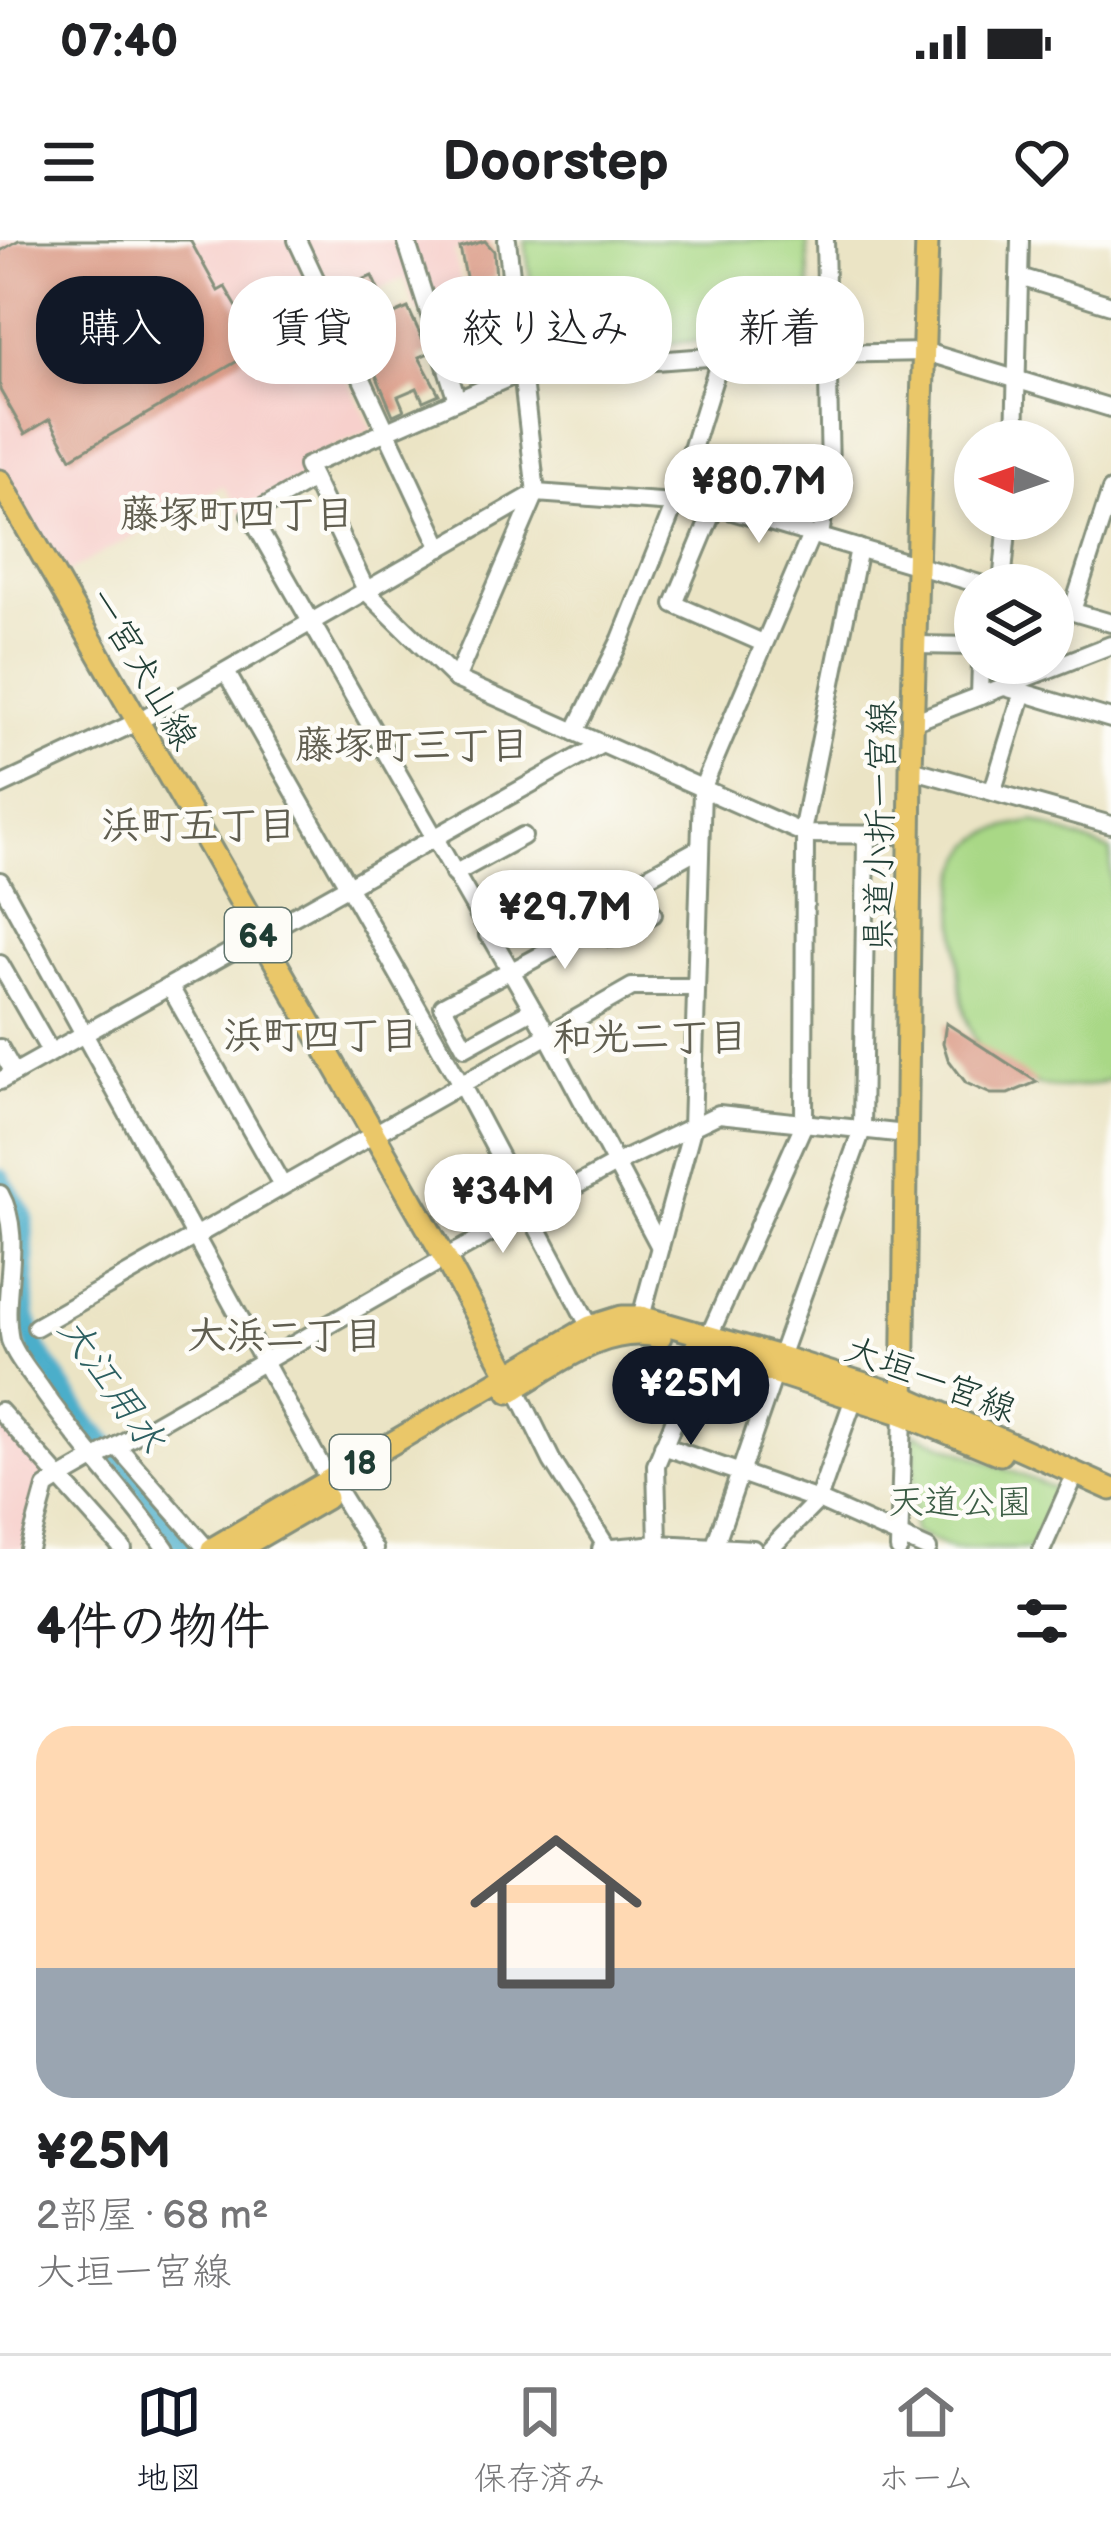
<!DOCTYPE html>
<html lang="ja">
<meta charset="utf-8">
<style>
:root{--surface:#fff;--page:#f6f6f6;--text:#202124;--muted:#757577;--line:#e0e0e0;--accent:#111827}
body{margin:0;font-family:"Balsamiq Sans","Klee One",sans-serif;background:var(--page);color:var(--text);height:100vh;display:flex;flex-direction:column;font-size:45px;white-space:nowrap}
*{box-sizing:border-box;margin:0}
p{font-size:39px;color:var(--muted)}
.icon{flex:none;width:66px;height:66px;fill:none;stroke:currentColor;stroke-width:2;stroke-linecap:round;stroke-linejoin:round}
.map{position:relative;height:1309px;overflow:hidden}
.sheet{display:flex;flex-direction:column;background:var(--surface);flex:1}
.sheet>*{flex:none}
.guide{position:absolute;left:36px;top:36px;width:1041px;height:108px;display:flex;gap:24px}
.needle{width:78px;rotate:272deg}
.fabs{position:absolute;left:954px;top:180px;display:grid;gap:24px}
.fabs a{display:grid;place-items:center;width:120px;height:120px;border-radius:50%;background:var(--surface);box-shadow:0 6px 18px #0003;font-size:60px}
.price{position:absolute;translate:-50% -102px;padding:0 27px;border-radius:42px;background:#fff;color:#222;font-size:39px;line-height:78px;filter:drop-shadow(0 3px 6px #0008)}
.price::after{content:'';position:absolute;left:50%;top:72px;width:36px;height:27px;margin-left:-18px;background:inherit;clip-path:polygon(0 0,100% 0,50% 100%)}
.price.selected{background:var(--accent);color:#fff}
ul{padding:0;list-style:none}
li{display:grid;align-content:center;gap:24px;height:636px;padding:0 36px}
li span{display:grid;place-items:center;height:372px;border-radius:36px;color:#555}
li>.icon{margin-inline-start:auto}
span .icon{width:216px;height:216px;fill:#fffc;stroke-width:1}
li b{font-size:51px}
h2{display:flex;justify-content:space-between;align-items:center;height:144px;padding:0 36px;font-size:51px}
.chip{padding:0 42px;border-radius:48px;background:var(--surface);box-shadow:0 6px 18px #0003;font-size:42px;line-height:108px}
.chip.selected{background:var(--accent);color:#fff}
.status{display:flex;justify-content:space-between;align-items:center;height:84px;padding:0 60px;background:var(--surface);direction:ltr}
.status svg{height:33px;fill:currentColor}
header{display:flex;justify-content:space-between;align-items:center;height:156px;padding:0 36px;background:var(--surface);font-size:54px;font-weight:600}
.menu{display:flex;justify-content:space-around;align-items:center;height:168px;border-top:3px solid var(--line);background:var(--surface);font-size:33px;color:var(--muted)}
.menu a{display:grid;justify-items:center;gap:6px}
.menu .selected{color:var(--accent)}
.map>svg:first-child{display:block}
</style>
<div class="status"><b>07:40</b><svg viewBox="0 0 49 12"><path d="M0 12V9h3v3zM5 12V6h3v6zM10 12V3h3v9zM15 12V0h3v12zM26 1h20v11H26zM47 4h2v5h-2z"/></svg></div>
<header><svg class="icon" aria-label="menu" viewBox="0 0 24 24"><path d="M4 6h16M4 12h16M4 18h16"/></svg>Doorstep<svg class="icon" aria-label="heart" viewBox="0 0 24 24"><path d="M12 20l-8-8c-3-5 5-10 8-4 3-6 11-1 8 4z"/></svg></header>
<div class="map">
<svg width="1111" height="1309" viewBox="0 0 1111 1309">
<rect width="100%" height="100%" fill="#fdfcf7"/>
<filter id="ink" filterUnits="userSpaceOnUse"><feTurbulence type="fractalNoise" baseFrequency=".00833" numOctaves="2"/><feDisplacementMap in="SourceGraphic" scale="24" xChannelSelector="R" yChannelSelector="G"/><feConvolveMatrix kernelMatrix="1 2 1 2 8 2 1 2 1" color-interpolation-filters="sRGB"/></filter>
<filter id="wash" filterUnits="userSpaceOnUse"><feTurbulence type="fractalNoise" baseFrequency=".004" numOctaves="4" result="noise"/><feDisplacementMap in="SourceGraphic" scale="48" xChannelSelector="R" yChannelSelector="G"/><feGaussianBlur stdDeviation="2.7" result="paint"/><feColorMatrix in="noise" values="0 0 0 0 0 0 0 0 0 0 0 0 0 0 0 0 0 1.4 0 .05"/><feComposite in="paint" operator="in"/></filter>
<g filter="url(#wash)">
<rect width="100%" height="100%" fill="#ebe4c5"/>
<g fill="#f7d0cc">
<path d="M 0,0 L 500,0 L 500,1 L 454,11 L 465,57 L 417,73 L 404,38 L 379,50 L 370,34 L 310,64 L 373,190 L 300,222 L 307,237 L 241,274 L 223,246 L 61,336 L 0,231 Z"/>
<path d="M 0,1176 L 48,1228 L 24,1309 L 0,1309 Z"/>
</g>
<g fill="#a9d886" stroke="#648a5d" stroke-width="3">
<path d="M 525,0 L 807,0 L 812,97 L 721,99 L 540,113 Z"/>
<path d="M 1034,581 L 1111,611 L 1111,839 C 1068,857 1005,848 979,806 C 959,776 959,734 957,699 C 955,670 951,636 969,610 C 984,588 1011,587 1034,581 Z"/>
<path d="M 914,1193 L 1059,1250 L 1031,1309 L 952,1309 L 913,1292 Z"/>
</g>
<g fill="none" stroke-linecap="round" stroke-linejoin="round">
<path stroke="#4baeca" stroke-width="21" d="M 0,939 L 23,976 L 25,1075 L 37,1110 L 87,1185 L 131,1230 L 177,1299 L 188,1309"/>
</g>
<g id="blocks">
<g fill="#da9a85">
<path d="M 19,0 L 190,0 L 218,51 L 225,47 L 254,96 L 246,101 L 241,119 L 71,218 L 50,179 L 25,194 L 0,150 L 0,11 Z"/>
<path d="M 485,1 L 494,11 L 496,38 L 487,41 L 498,74 L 492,75 L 496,93 L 503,92 L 507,115 L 500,117 L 503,125 L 485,133 L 477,116 L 458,122 L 456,93 L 449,91 L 442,65 L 470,56 L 460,8 Z"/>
<path d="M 372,36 L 380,54 L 343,69 L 338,58 L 356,50 L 355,43 Z"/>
<path d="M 408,68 L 429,113 L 419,117 L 439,154 L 423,161 L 417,148 L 398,156 L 404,170 L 393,175 L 365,109 L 377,103 L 369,85 Z"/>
<path d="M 946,783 L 1037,842 L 1008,854 L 991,854 L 966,843 L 948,819 L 943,803 Z"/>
</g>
</g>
</g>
<g filter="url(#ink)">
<use href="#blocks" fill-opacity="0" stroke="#85907c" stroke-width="3"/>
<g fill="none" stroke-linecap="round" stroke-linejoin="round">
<defs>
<g id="minor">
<path d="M 297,0 L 441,308"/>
<path d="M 406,0 L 457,160"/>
<path d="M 1020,37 L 1111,65"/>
<path d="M 1015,201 L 1020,0"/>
<path d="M 313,239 L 250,275 L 547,794 L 660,1007"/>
<path d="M 715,266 L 674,364 L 763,403"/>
<path d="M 820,296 L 830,231 L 825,0"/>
<path d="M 1002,345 L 1008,279"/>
<path d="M 1053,366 L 1111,383"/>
<path d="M 1072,371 L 1111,250"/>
<path d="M 916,405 L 975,406"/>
<path d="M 1012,423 L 1005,447 L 1111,479"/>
<path d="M 226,432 L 461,844 L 590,1087"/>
<path d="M 456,439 L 536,253 L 507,0"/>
<path d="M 980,456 L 981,423"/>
<path d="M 913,482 L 1111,405"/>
<path d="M 575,492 L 621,399 L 676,261 L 721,116"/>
<path d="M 911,529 L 1111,585"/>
<path d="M 0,546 L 137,482 L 536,253 L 715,266 L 983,345"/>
<path d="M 993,550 L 1023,452"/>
<path d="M 802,592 L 859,308"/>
<path d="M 911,595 L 805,594 L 456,439 L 367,352 L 307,226 L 524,131 L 721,116 L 926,112 L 1111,168"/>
<path d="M 454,634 L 523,596"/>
<path d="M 0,641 L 329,1240"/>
<path d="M 636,644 L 653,674 L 611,698 L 593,667 L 700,608"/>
<path d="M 488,695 L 557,658"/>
<path d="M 0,724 L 51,813"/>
<path d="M 509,731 L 443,766 L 465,807 L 532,770"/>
<path d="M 510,732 L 595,686"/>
<path d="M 170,747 L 282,945"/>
<path d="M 0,808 L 14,833"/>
<path d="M 0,841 L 602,504"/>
<path d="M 0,954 C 25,999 0,1052 10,1100 C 16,1117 30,1133 40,1147 C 78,1204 127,1253 166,1309"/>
<path d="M 641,1077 L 692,889 L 702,549 L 811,295"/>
<path d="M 36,1087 L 632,747 L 695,747"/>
<path d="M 709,1096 L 804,884 L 805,594"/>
<path d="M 780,1117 L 862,890 L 866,596"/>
<path d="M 516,1148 L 552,1221 L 608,1309"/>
<path d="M 0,1171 L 123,1309"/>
<path d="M 117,1206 L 207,1309"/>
<path d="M 663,1206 L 818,1260 L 928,1309"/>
<path d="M 338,1251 L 374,1309"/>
<path d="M 658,1304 L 656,1225 L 704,1109"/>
<path d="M 715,1305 L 775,1132"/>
<path d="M 29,1309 L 46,1247 L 59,1239 L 445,1018 L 617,923 L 719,874 L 906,894"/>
<path d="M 601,1309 L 658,1304 L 753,1309"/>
<path d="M 770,1309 L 818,1260 L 854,1158"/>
<path d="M 899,1309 L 903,1174"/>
<path d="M 1042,1309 L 1071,1244"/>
</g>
<g id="major">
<path d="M 0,241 L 445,1018 L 516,1148"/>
<path d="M 696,1107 L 903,1174 L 1000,1214"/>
<path d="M 509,1152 C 555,1126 606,1082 660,1097"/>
<path d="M 903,1174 L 911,529 L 927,0"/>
<path d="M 212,1309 L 590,1087 L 622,1077 L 641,1077 L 780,1117 L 903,1156 L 1111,1249"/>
<path d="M 238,1309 L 326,1258"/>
</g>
</defs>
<use href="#minor" stroke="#85907c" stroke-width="22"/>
<use href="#major" stroke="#85907c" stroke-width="27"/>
<use href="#minor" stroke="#fff" stroke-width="16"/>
<use href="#major" stroke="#eac769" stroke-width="21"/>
</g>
</g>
<g text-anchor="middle" stroke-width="9" stroke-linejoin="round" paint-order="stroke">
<g fill="#fdfcf7" stroke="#62766e" stroke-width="3">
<rect x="225" y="668" width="66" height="54" rx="9"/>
<rect x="330" y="1195" width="60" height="54" rx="9"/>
</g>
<g font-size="33" font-weight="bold" fill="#1f3d34">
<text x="258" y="707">64</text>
<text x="360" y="1234">18</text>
</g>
<g font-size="36" fill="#1f3d34" stroke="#fdfcf7">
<text transform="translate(144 428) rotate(60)" y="13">一宮犬山線</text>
<text transform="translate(879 586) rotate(-89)" y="13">県道小折一宮線</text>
<text transform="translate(931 1138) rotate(21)" y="13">大垣一宮線</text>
</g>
<g font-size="36" fill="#3b5c44" stroke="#fdfcf7">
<text x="960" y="1274">天道公園</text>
</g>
<g font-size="39" font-weight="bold" fill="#605e50" stroke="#fdfcf7">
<text x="237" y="287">藤塚町四丁目</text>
<text x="412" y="518">藤塚町三丁目</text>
<text x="199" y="598">浜町五丁目</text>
<text x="321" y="808">浜町四丁目</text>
<text x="650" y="810">和光二丁目</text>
<text x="285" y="1108">大浜二丁目</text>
</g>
<g font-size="39" font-style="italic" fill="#2c5f61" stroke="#fdfcf7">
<text transform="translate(113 1144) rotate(55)" y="14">大江用水</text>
</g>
</g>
</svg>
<div class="fabs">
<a><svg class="needle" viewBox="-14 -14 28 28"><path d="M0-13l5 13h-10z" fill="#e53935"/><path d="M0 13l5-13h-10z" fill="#757577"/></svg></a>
<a><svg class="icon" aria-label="layers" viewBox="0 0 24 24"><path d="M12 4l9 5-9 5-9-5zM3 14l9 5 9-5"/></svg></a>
</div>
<b class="price" style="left:759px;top:306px">¥80.7M</b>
<b class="price" style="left:565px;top:732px">¥29.7M</b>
<b class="price" style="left:503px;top:1016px">¥34M</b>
<b class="price selected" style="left:691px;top:1208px">¥25M</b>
<div class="guide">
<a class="chip selected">購入</a>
<a class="chip">賃貸</a>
<a class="chip">絞り込み</a>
<a class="chip">新着</a>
</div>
</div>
<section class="sheet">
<h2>4件の物件<svg class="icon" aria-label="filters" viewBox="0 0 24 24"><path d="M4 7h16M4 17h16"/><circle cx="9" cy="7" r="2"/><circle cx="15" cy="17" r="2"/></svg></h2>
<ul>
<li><span style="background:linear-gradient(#ffd9b3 65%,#9aa5b1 0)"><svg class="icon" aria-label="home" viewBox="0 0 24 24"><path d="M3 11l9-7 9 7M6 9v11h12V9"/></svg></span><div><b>¥25M</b><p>2部屋 · 68 m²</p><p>大垣一宮線</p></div></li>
</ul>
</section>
<nav class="menu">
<a class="selected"><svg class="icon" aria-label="map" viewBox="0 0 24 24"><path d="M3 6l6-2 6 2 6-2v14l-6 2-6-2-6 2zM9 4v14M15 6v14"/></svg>地図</a>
<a><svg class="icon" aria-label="saved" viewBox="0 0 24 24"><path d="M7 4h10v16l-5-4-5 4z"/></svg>保存済み</a>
<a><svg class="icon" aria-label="home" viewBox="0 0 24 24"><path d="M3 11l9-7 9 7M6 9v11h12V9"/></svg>ホーム</a>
</nav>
